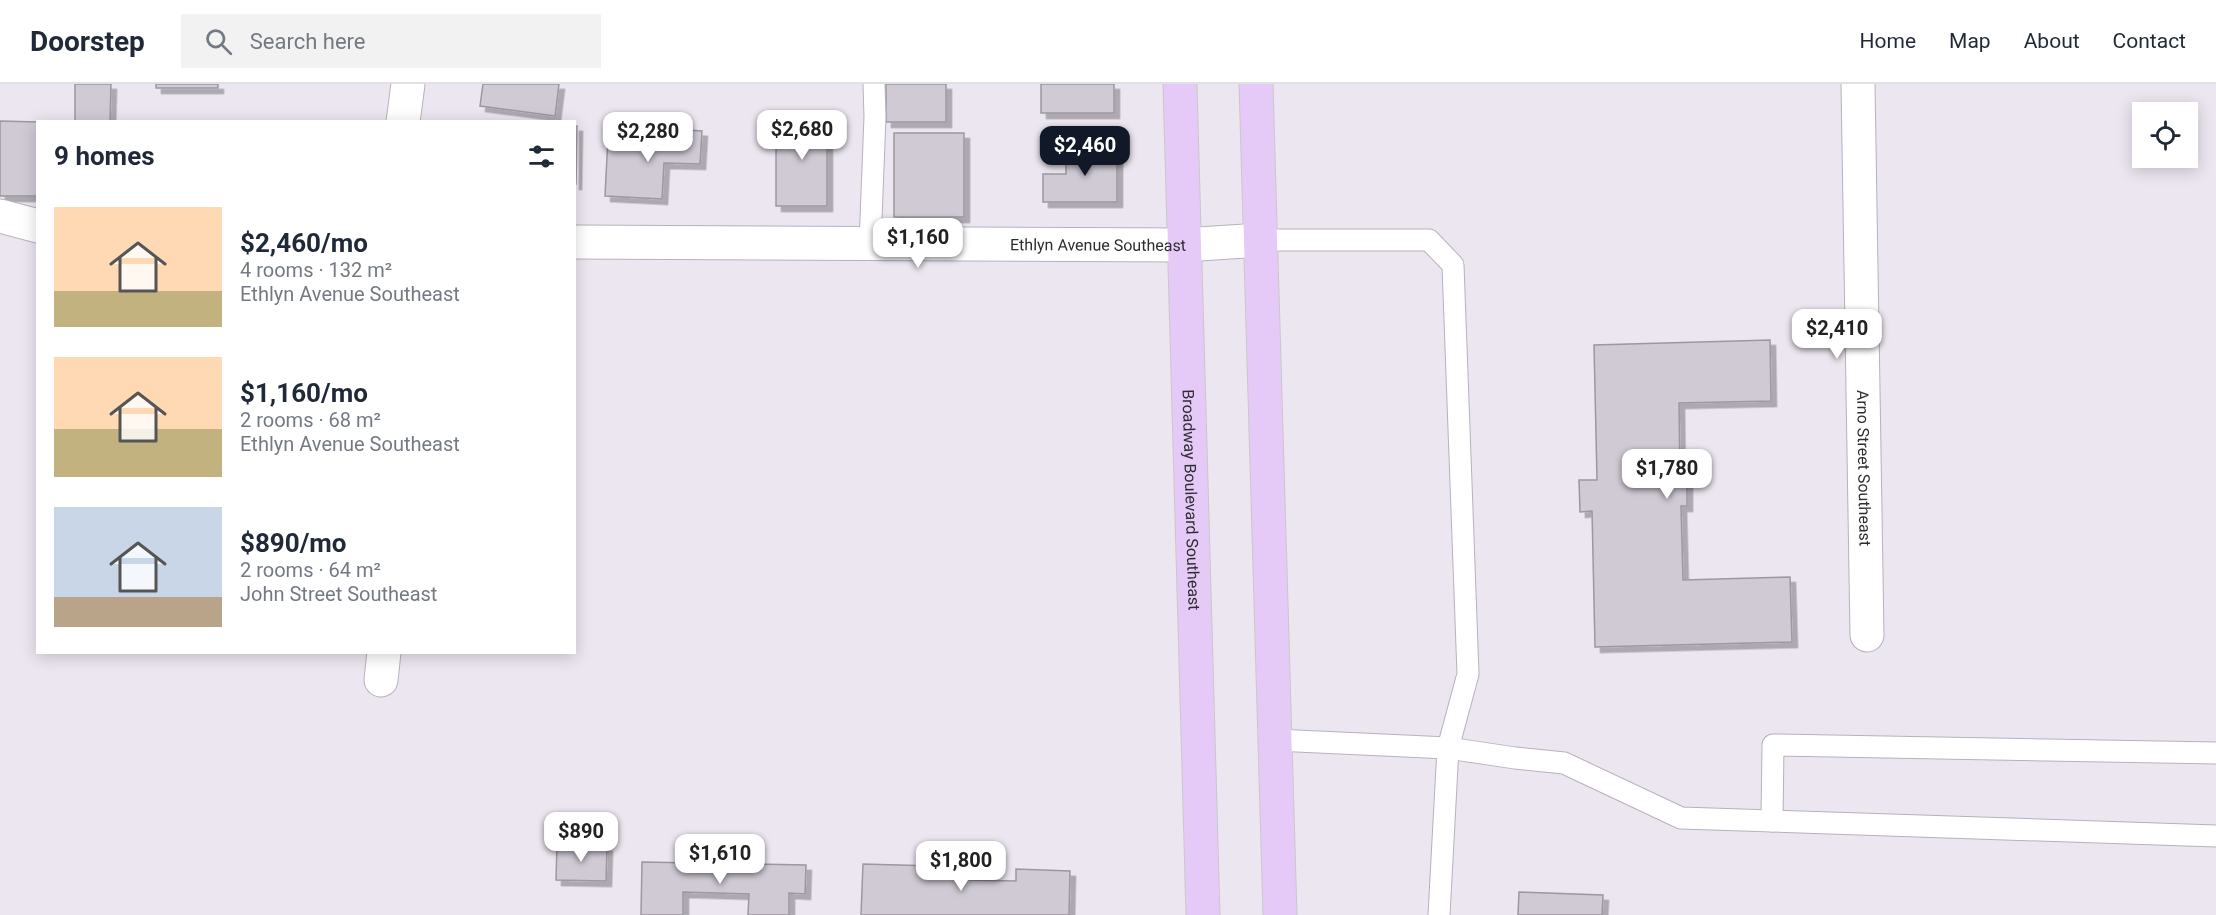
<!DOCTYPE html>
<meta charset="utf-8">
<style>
:root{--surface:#fff;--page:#f2f2f3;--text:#1f2937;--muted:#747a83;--line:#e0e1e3;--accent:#111827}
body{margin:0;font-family:Roboto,sans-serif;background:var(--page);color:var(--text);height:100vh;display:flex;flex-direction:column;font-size:22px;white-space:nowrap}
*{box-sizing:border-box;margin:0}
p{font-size:20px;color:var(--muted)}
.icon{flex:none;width:33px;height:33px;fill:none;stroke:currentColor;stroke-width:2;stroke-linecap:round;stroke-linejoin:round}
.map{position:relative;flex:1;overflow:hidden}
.details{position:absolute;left:36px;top:36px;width:540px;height:534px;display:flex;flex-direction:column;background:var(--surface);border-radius:0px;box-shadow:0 3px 15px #0003}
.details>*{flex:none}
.controls{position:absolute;left:2132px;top:18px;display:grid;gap:12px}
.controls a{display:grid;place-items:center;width:66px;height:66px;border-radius:0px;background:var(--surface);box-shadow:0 3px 15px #0003;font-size:30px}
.price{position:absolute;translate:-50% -51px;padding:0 14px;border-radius:12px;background:#fff;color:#222;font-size:20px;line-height:39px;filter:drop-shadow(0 2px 3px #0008)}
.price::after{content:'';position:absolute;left:50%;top:36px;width:18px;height:14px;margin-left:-9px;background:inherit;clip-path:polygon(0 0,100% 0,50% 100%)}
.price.on{background:var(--accent);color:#fff}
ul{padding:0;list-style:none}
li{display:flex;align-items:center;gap:18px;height:150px;padding:0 18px}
li span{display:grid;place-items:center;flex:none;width:168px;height:120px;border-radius:0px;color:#555}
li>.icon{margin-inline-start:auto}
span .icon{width:72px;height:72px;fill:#fffc;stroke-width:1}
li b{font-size:26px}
h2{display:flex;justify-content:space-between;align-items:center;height:72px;padding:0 18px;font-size:26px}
header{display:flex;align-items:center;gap:36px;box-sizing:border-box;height:84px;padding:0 30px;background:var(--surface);border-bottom:2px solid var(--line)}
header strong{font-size:28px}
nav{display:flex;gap:33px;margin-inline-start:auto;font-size:21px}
.search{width:420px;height:54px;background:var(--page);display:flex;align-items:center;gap:15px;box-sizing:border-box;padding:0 21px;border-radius:0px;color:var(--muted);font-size:22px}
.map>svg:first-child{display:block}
</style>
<header>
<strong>Doorstep</strong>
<div class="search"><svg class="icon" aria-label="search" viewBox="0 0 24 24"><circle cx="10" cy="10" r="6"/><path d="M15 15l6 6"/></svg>Search here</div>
<nav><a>Home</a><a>Map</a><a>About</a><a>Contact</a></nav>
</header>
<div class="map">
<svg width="2216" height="831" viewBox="0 0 2216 831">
<defs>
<filter id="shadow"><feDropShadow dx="5.5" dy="5.5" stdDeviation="0" flood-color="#0004"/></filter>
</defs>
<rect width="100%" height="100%" fill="#ece6f0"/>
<g fill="#d0cad5" stroke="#9d97a1" stroke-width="1.5" filter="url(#shadow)">
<path d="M 75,0 L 111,0 L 110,38 L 75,38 Z"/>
<rect x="156" y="0" width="62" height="4"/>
<path d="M 483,0 L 559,0 L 555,32 L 480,22 Z"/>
<rect x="886" y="0" width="60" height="38"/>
<rect x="1041" y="0" width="73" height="29"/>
<rect x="776" y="32" width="51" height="90"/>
<path d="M 0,37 L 38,38 L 38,112 L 0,112 Z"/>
<path d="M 574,42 L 577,42 L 576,100 L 574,100 Z"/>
<path d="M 670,45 L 702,47 L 700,80 L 664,79 L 662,115 L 605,112 L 608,53 L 669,56 Z"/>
<rect x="894" y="49" width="70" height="84"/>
<path d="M 1066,63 L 1117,63 L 1117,118 L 1043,118 L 1043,90 L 1066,90 Z"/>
<path d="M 1770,256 L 1771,317 L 1679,319 L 1680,395 L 1687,395 L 1687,422 L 1681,422 L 1683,496 L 1790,493 L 1792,558 L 1595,563 L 1592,427 L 1580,428 L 1579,396 L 1597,396 L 1594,261 Z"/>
<path d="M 557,760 L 607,762 L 606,797 L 556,796 Z"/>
<path d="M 642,778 L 806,781 L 805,810 L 789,809 L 789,831 L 748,831 L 749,810 L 683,808 L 683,831 L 641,831 Z"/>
<path d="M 863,780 L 970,783 L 970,796 L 1016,797 L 1016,785 L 1070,787 L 1069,831 L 861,831 Z"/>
<path d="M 1519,808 L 1603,811 L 1602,831 L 1518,831 Z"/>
</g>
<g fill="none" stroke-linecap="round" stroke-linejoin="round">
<defs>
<g id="lane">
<path d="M 1261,156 L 1429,156 L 1453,181 L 1468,590 L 1448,664 L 1439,831"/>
<path d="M 870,160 L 875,33 L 874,0"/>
<path d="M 1275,656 L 1448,664 L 1515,674 L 1564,679 L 1681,734 L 2216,752"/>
<path d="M 1772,737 L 1773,661 L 2216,669"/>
</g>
<g id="street">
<path id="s1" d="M 1858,0 L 1867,551"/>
<path d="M 403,38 L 408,0"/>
<path d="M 0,132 L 38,142"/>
<path id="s2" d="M 574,158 L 1183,161 L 1261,156"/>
<path d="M 381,596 L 384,568"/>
</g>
<g id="primary">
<path id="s3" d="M 1180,0 L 1203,831"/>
<path d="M 1256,0 L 1280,831"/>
</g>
</defs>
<use href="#lane" stroke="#b7b1bc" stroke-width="23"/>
<use href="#street" stroke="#b7b1bc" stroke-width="35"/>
<use href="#primary" stroke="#c9c8c9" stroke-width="35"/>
<use href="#lane" stroke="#fff" stroke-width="21"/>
<use href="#street" stroke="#fff" stroke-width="33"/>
<use href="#primary" stroke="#e5caf8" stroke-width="33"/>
</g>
<g text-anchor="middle" stroke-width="5" stroke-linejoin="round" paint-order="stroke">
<g font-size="16" fill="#2e2c30" stroke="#ece6f0">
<text dy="6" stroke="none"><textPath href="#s2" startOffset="524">Ethlyn Avenue Southeast</textPath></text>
<text dy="6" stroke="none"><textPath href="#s1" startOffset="384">Arno Street Southeast</textPath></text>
<text dy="6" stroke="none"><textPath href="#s3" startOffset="416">Broadway Boulevard Southeast</textPath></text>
</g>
</g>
</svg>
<div class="controls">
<a><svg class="icon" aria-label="locate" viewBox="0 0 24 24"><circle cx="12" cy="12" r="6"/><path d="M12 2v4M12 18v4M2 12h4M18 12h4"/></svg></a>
</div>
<b class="price" style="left:802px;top:77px">$2,680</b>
<b class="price" style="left:648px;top:79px">$2,280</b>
<b class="price on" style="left:1085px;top:93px">$2,460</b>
<b class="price" style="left:918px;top:185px">$1,160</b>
<b class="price" style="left:1837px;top:276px">$2,410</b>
<b class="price" style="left:1667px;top:416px">$1,780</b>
<b class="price" style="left:581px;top:779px">$890</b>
<b class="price" style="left:720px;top:801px">$1,610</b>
<b class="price" style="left:961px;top:808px">$1,800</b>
<section class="details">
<h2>9 homes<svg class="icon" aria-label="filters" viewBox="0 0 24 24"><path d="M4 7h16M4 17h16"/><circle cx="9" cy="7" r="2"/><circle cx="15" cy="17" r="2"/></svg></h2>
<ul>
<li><span style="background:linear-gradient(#ffd9b3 70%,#c2b280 0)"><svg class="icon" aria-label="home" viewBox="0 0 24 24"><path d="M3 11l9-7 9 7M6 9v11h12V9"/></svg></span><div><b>$2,460/mo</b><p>4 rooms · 132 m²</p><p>Ethlyn Avenue Southeast</p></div></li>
<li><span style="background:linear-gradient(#ffd9b3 60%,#c2b280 0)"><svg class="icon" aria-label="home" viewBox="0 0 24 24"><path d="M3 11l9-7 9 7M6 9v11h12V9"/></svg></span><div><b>$1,160/mo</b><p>2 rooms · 68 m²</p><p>Ethlyn Avenue Southeast</p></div></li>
<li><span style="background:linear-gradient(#c9d6e8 75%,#b9a48a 0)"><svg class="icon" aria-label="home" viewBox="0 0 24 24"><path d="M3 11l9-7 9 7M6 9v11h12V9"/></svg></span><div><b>$890/mo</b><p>2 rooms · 64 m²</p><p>John Street Southeast</p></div></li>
</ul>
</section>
</div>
